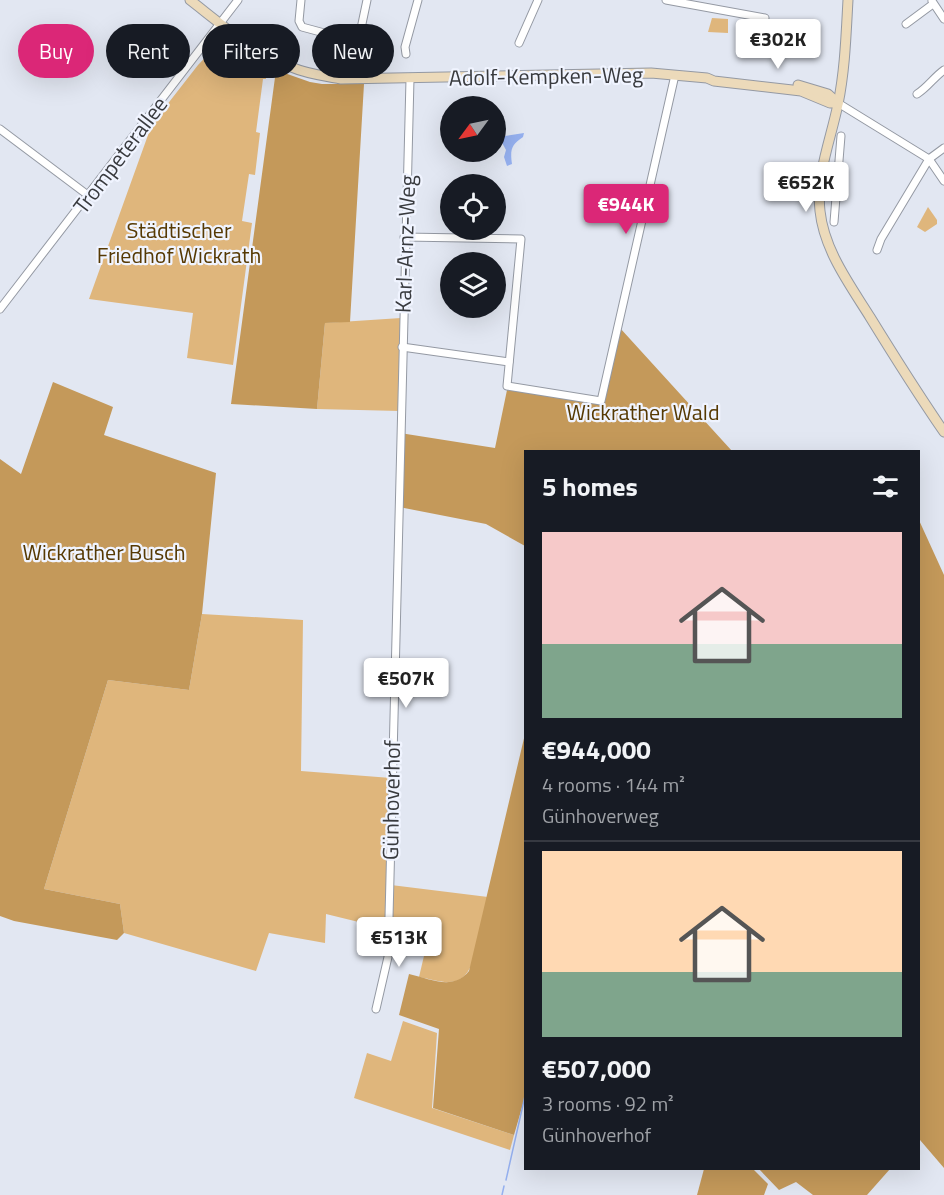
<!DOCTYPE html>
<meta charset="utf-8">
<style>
:root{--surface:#171b24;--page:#242831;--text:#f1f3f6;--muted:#9ea1a6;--line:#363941;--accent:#db2777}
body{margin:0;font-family:"Titillium Web",sans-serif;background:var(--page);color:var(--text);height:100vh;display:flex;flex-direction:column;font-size:22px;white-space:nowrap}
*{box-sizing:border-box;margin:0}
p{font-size:20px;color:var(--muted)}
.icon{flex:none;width:33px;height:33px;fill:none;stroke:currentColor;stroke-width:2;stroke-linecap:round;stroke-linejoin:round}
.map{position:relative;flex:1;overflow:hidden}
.sheet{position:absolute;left:524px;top:450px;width:396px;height:720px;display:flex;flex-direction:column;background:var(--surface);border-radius:0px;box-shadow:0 6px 24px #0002}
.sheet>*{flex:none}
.banner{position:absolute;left:18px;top:24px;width:416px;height:54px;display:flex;gap:12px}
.needle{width:39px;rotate:237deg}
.controls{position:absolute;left:440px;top:96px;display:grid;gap:12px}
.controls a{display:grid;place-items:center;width:66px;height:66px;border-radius:50%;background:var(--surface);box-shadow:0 6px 24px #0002;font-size:30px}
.price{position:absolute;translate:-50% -51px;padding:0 14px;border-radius:6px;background:#fff;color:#222;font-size:20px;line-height:39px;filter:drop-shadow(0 2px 3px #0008)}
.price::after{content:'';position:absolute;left:50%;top:36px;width:18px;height:14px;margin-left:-9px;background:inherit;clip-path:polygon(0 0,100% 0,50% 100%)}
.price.current{background:var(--accent);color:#fff}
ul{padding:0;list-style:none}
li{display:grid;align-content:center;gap:12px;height:318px;padding:0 18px}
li+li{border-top:2px solid var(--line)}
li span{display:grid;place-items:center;height:186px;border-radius:0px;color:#555}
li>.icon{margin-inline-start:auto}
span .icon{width:108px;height:108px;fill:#fffc;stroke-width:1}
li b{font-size:26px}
h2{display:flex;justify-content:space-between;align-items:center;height:72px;padding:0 18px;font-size:26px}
.chip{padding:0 21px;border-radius:27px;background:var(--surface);box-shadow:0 6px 24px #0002;font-size:21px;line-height:54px}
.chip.current{background:var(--accent);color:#fff}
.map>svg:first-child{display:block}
</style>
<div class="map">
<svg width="944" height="1195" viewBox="0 0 944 1195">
<rect width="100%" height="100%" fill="#e2e7f2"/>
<g fill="#dfb67c">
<path d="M 712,18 L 728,19 L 728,33 L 708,32 Z"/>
<path d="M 224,38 L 229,38 L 240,49 L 263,62 L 266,79 L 263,79 L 256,132 L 260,133 L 255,175 L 249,174 L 242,221 L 252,223 L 233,365 L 187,358 L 193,313 L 89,299 L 152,124 L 198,65 Z"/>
<path d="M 928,207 L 937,220 L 937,224 L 925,232 L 917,227 Z"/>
<path d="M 401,318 L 400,411 L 317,409 L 325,323 Z"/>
<path d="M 202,614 L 303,620 L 301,771 L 391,778 L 391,885 L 488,897 L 472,963 C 462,991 441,981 419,977 L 428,939 L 326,914 L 325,943 L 269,933 L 256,971 L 124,933 L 120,904 L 44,889 L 108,680 L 189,690 Z"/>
<path d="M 403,1021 L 437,1033 L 432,1108 L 514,1135 L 510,1150 L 354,1098 L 367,1053 L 391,1061 Z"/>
</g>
<g fill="#c4995a">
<path d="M 276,70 L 310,82 L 322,84 L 364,84 L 350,322 L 325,323 L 317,409 L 231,404 Z"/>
<path d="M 620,328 L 732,451 L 525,452 L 525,546 L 486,524 L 399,507 L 400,433 L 495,448 L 507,390 L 603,403 Z"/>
<path d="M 53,382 L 113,407 L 104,435 L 216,473 L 202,614 L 189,690 L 108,680 L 44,889 L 120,904 L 124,933 L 117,940 L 14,921 L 0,916 L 0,459 L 21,474 Z"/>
<path d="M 918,518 L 944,575 L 944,1168 L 920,1140 L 918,1141 Z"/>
<path d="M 525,734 L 525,1097 L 514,1135 L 433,1108 L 439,1029 L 399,1015 L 409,974 C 431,979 453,991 469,971 Z"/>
<path d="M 704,1169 L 753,1169 L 768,1184 L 764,1195 L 697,1195 Z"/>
<path d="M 759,1169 L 890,1169 L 867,1195 L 813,1195 L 796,1182 L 779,1190 Z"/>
</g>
<path fill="#95b0ef" d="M 524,133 L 523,137 C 511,145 510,150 512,164 L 507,166 L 504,157 L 506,150 L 499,137 Z"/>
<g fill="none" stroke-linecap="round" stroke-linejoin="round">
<g stroke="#95b0ef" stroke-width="1.5">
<path d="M 506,1180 L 525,1096"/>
<path d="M 502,1195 L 504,1186"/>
</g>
<defs>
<g id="minor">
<path d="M 301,0 L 299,21 L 302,27 L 354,41 L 359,38 L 367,0"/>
<path d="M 666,0 L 765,18"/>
<path d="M 932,1 L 944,19"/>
<path d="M 906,24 L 933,4"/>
<path d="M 519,43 L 538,0"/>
<path d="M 406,54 L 405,47 L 418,0"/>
<path d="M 917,94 C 928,87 934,77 944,70"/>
<path d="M 838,103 L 929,159 L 944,181"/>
<path d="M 0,129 L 89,196"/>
<path d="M 834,222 L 841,136"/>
<path d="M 404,237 L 521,239 L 507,386 L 601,401 L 675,75"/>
<path d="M 877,250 L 881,239 L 929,159 L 944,148"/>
<path d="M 0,309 L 238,0"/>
<path d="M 402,347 L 509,362"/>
<path d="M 376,1009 L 388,957 L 410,79"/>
</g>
<g id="secondary">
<path d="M 190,0 C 221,24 254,53 291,67 C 307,74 324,76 341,79 L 651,73 L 707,78 L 714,81 L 801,91 L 830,103 L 838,103"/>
<path d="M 848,0 C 846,35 845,70 838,104 C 831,139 816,174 820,211 C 824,250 850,285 870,317 C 894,356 918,394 944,432"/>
<path d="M 798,85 L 828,94 L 838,103"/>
</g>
</defs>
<use href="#minor" stroke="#9499a3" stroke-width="9"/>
<use href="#secondary" stroke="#9499a3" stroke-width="11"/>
<use href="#minor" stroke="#fff" stroke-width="7"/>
<use href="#secondary" stroke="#ecdaba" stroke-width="9"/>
</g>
<g text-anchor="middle" stroke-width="4.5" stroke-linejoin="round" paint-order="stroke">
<g font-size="22" fill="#393b3f" stroke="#f0f4ff">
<text transform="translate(546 76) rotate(-1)" y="8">Adolf-Kempken-Weg</text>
<text transform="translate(120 155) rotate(-53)" y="8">Trompeterallee</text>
<text transform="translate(405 244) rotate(-88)" y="8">Karl-Arnz-Weg</text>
<text transform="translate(391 800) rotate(-89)" y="8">Günhoverhof</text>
</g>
<g font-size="22" fill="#563903" stroke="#f0f4ff">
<text x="179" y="238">Städtischer<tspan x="179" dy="25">Friedhof Wickrath</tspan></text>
<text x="643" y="420">Wickrather Wald</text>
<text x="104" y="560">Wickrather Busch</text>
</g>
</g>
</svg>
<div class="controls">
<a><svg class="needle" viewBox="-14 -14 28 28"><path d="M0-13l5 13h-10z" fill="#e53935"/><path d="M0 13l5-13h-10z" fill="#9ea1a6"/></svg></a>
<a><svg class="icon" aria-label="locate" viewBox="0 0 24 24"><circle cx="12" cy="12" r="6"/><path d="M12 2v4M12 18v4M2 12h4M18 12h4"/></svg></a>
<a><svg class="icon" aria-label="layers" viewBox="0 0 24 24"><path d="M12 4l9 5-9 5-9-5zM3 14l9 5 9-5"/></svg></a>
</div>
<b class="price" style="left:778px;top:70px">€302K</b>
<b class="price" style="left:806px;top:213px">€652K</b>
<b class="price current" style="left:626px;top:235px">€944K</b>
<b class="price" style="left:406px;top:709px">€507K</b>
<b class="price" style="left:399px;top:968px">€513K</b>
<div class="banner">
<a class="chip current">Buy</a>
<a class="chip">Rent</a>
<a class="chip">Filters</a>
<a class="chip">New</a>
</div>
<section class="sheet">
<h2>5 homes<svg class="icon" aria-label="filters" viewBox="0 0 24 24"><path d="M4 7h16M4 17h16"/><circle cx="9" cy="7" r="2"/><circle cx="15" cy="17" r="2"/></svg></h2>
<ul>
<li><span style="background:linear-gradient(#f6c9c9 60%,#7fa58c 0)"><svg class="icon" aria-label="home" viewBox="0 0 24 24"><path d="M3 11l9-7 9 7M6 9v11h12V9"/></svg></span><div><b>€944,000</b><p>4 rooms · 144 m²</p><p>Günhoverweg</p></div></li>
<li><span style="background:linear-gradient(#ffd9b3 65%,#7fa58c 0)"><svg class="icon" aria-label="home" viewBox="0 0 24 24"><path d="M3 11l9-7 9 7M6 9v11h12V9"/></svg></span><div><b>€507,000</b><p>3 rooms · 92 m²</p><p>Günhoverhof</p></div></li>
</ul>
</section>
</div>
